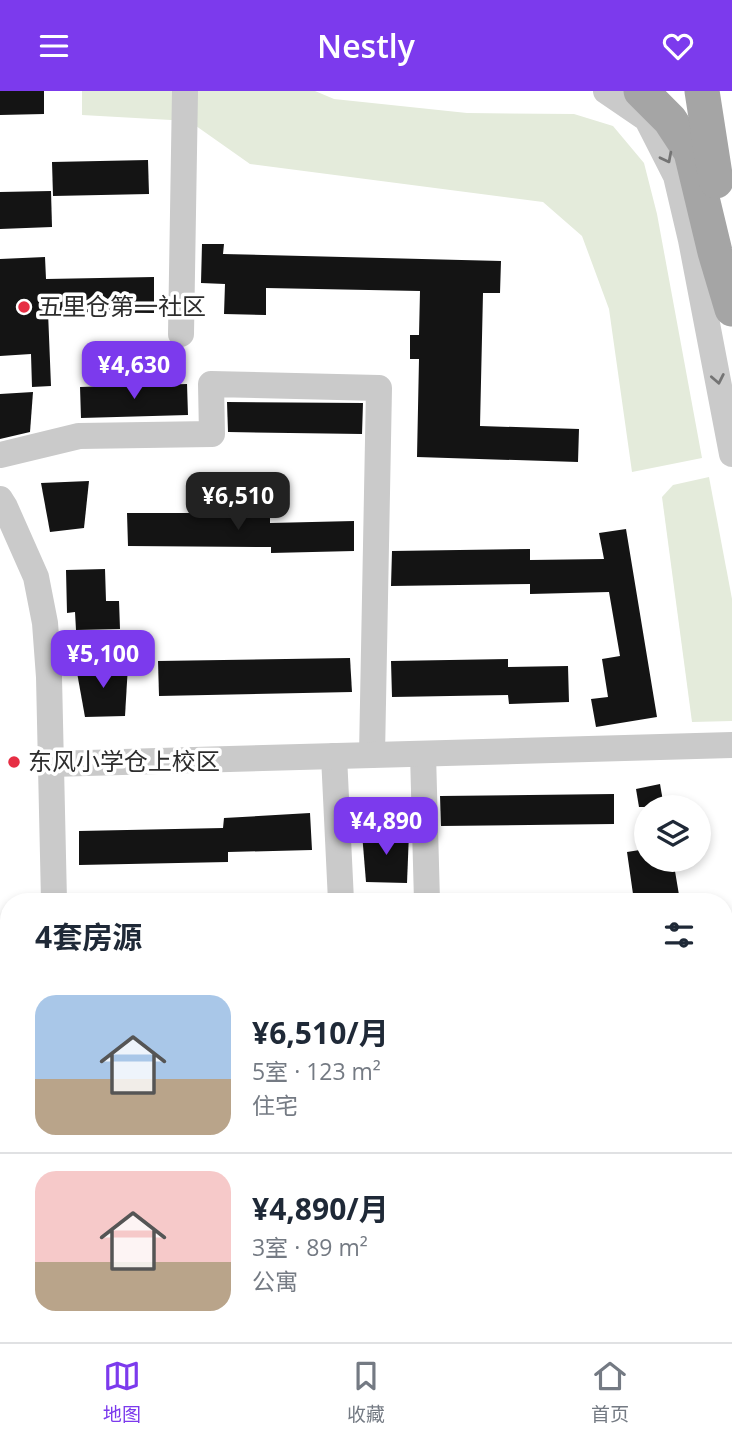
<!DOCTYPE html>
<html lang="zh">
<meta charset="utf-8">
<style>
:root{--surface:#fff;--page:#f2f2f3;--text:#1f2937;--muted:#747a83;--line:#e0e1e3;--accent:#7c3aed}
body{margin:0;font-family:"Open Sans","Noto Sans SC",sans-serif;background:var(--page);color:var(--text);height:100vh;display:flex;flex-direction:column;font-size:26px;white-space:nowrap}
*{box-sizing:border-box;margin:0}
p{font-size:23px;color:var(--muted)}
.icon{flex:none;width:38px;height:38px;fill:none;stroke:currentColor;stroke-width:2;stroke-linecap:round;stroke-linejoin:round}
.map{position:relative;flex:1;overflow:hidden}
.sheet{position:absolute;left:0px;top:802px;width:733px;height:450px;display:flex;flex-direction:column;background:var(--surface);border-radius:28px 28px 0 0;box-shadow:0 4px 10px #0003}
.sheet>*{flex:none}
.buttons{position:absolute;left:634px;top:704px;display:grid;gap:14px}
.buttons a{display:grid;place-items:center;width:77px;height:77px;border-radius:50%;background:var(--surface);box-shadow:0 4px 10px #0003;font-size:35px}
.price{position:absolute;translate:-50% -60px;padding:0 16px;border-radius:14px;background:var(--accent);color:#fff;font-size:23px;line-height:46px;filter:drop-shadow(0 2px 4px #0008)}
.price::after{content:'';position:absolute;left:50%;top:42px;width:21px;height:16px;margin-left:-10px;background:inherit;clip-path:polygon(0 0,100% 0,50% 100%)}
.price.active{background:#222;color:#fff}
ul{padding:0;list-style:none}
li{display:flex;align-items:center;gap:21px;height:175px;padding:0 35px}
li+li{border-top:2px solid var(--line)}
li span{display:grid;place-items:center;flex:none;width:196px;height:140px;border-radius:21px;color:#555}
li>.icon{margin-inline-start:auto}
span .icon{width:84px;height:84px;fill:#fffc;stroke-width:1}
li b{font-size:30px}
h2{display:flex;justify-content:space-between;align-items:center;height:84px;padding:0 35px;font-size:30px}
header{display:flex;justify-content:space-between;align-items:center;height:91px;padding:0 35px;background:var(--accent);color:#fff;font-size:32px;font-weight:600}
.dock{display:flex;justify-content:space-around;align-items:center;height:98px;border-top:2px solid var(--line);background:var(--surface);font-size:19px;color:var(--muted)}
.dock a{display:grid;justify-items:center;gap:4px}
.dock .active{color:var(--accent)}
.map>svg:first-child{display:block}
</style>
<header><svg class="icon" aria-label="menu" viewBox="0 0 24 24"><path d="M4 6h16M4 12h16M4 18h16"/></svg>Nestly<svg class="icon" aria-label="heart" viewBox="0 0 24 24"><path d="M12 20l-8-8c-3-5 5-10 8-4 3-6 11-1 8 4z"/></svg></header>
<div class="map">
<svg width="732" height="1251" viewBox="0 0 732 1251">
<rect width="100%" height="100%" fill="#fff"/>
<g fill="#e4ebdb">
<path d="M 82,0 L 315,0 L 334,8 L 467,22 L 574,23 L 613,35 L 644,72 L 657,123 L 702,367 L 632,381 L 609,218 L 582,145 L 543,111 L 250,73 L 189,30 L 82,24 Z"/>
<path d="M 709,386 L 732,508 L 732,630 L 692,631 L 662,406 L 673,394 Z"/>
</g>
<g fill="#141414">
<path d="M 0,0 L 44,0 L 44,23 L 0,24 Z"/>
<path d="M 148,69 L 149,103 L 53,105 L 52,71 Z"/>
<path d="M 51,100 L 52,136 L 0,138 L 0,101 Z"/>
<path d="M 202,153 L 224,153 L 223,163 L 501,170 L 500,202 L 483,202 L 480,335 L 579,338 L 578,371 L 417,366 L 419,268 L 410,268 L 410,244 L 419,244 L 420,200 L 266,197 L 266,224 L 224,223 L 225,193 L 201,192 Z"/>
<path d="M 45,166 L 46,188 L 154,186 L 154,222 L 48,221 L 51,295 L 32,296 L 31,263 L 0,265 L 0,168 Z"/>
<path d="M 187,293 L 188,324 L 81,327 L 80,296 Z"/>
<path d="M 33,301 L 30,341 L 0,348 L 0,303 Z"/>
<path d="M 227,311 L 363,312 L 362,343 L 228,341 Z"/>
<path d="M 89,390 L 84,437 L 50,441 L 41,392 Z"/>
<path d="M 127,422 L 270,422 L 270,432 L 354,430 L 354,460 L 271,462 L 271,456 L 128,455 Z"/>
<path d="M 626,438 L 657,626 L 596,636 L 591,608 L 608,606 L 602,568 L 620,565 L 609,501 L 530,503 L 530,493 L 391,495 L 392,460 L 530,458 L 530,469 L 604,468 L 599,442 Z"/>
<path d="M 105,478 L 106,510 L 119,510 L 120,538 L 76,539 L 75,521 L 67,522 L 66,479 Z"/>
<path d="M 350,567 L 352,601 L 159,605 L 158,570 Z"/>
<path d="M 508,568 L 508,576 L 568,575 L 569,611 L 509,613 L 508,604 L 392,606 L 391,570 Z"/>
<path d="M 128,574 L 125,625 L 85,626 L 76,576 Z"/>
<path d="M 660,693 L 664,716 L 639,716 L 636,698 Z"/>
<path d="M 614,703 L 614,733 L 441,735 L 440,705 Z"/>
<path d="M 310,722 L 312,759 L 228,761 L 228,771 L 79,774 L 79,740 L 223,737 L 224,727 Z"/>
<path d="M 362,742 L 409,742 L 407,792 L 366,791 Z"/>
<path d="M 646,758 L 646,768 L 673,768 L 680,810 L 634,810 L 627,761 Z"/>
</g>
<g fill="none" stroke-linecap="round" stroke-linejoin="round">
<g stroke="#cacaca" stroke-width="26">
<path d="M 606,0 L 647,28 L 676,85 L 691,149 L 732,363"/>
<path d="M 181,243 L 185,0"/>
<path d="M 0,364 L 79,345 L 212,343 L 211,293 L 379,297 L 372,664"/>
<path d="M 0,408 L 5,416 L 36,486 L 45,532 L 49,586 L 54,810"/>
<path d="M 423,663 L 427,810"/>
<path d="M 334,665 L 341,810"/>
<path d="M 51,673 L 732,654"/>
<path d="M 724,980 L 732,979"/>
<path d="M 0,1233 L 9,1233"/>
<path d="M 62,1242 L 62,1251"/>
</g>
<g stroke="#a5a5a5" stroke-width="35">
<path d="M 641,0 L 670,29 L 691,61 L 715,161 L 732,218"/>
<path d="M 702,0 L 716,90"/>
</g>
</g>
<defs><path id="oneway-chevron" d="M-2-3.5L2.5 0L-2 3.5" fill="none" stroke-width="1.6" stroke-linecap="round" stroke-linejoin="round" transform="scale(1.75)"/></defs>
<g stroke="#747474">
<use href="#oneway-chevron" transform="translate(667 67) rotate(63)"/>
<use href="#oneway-chevron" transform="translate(718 288) rotate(79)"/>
</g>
<g fill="#e62e44" stroke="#fff" stroke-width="2.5">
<circle cx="24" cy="216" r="7"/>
<circle cx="14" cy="671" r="7"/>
</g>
<g text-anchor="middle" stroke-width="7" stroke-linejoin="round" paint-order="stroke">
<g font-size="24" fill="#2d2d2d" stroke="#fff" text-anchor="start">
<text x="38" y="224">五里仓第一社区</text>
<text x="28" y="679">东风小学仓上校区</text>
</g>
</g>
</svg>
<div class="buttons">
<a><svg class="icon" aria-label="layers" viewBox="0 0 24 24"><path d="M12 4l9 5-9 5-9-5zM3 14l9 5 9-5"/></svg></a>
</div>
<b class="price" style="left:134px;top:310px">¥4,630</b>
<b class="price active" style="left:238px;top:441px">¥6,510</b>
<b class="price" style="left:103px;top:599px">¥5,100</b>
<b class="price" style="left:386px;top:766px">¥4,890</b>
<section class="sheet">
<h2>4套房源<svg class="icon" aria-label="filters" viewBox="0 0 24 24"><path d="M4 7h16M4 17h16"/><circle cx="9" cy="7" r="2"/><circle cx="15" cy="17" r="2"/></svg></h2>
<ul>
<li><span style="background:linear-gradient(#a9c7e8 60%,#b9a48a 0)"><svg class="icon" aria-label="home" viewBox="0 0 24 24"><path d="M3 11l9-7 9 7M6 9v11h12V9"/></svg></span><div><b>¥6,510/月</b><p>5室 · 123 m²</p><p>住宅</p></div></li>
<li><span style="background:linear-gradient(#f6c9c9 65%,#b9a48a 0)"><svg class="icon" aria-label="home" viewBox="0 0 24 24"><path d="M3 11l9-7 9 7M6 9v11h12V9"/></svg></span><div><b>¥4,890/月</b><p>3室 · 89 m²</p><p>公寓</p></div></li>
</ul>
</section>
</div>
<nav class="dock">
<a class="active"><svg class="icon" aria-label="map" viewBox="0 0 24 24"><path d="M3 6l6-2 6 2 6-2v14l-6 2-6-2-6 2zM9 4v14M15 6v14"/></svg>地图</a>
<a><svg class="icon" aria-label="saved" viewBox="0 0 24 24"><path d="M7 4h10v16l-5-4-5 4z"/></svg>收藏</a>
<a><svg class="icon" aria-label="home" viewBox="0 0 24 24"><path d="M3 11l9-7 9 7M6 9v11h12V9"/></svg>首页</a>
</nav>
